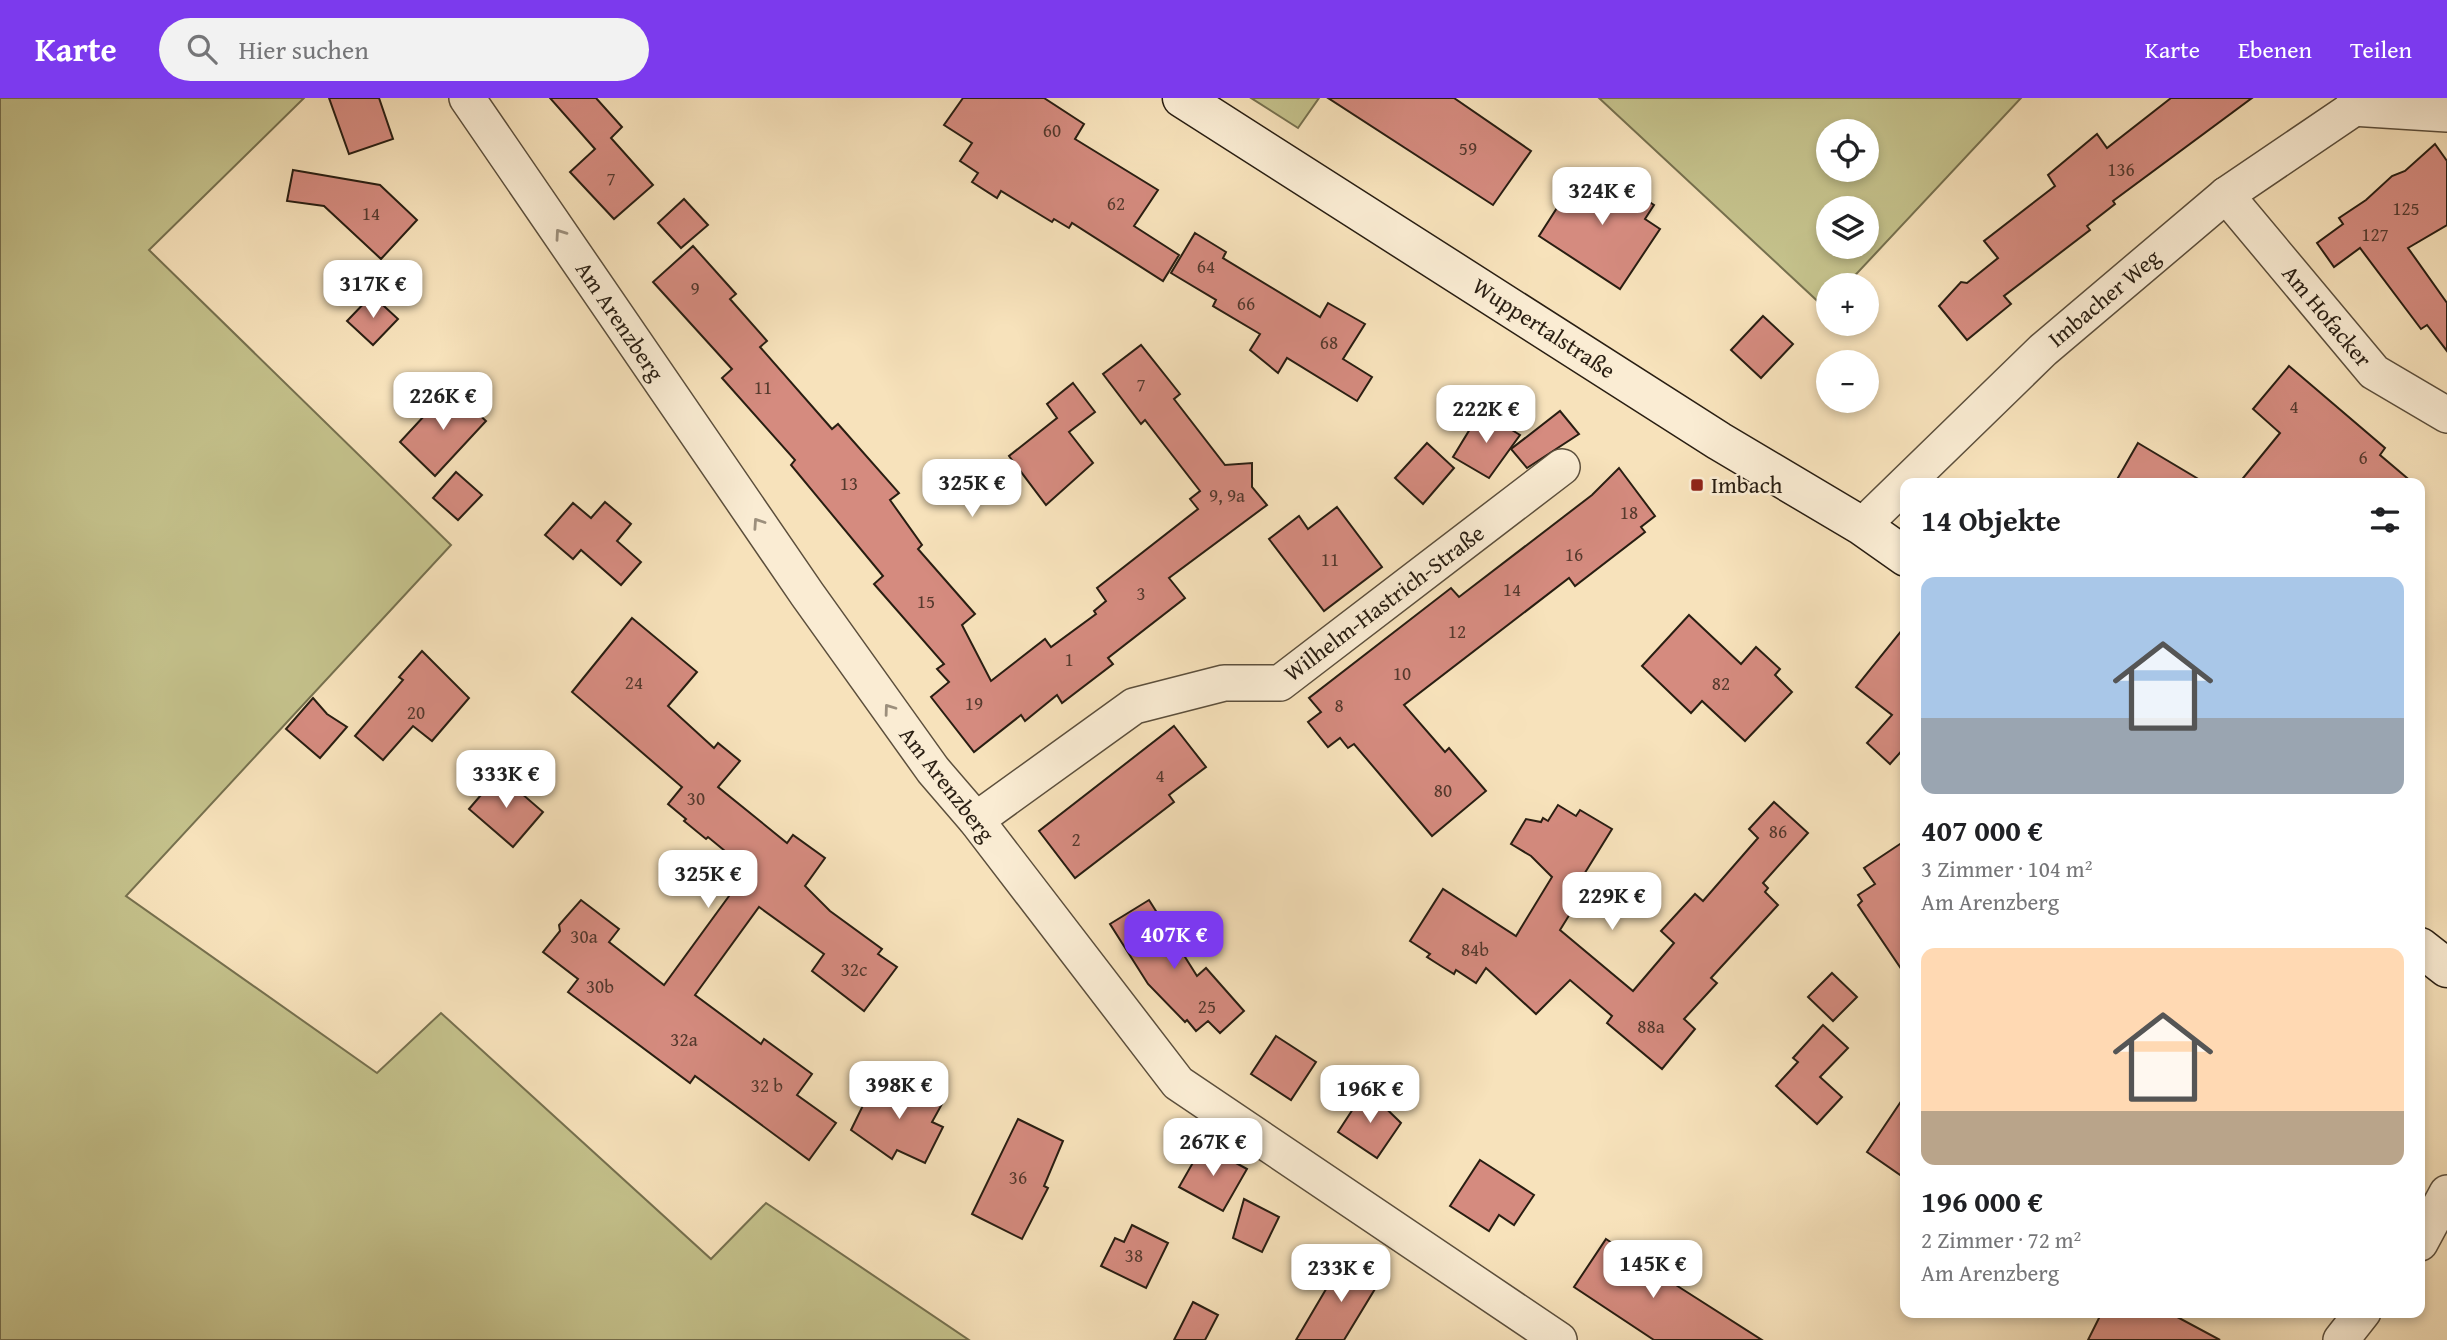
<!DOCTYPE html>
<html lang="de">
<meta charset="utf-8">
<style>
:root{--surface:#fff;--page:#f2f2f2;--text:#202124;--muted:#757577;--accent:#7c3aed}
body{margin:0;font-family:"Gentium Book Plus",serif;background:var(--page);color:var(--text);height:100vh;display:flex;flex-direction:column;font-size:26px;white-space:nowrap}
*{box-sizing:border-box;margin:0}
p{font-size:23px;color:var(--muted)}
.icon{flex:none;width:38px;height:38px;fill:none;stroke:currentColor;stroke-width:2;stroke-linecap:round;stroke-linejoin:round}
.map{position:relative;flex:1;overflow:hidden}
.sheet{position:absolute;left:1900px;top:380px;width:525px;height:840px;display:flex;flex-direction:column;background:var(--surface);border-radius:14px;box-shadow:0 4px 10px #0003}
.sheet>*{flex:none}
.fabs{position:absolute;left:1816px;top:21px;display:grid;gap:14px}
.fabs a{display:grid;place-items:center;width:63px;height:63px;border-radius:50%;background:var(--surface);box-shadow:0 4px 10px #0003;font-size:35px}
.price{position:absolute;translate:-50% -60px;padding:0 16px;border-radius:14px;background:#fff;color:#222;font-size:23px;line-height:46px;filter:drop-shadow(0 2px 4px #0008)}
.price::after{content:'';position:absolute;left:50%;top:42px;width:21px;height:16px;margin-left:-10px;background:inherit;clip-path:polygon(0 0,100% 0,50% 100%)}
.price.active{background:var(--accent);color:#fff}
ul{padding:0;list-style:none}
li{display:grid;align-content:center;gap:14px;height:371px;padding:0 21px}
li span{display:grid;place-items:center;height:217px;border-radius:14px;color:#555}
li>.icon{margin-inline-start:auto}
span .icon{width:126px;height:126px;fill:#fffc;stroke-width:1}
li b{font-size:30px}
h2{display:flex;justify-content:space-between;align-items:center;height:84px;padding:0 21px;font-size:30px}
header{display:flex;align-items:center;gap:42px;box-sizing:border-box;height:98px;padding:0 35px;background:var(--accent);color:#fff}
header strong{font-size:33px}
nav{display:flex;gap:38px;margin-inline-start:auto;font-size:24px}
.search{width:490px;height:63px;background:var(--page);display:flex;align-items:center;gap:18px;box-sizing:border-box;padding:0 24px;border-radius:38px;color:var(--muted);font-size:26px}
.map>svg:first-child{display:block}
</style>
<header>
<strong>Karte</strong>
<div class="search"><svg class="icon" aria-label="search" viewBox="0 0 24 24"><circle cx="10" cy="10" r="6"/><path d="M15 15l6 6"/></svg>Hier suchen</div>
<nav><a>Karte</a><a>Ebenen</a><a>Teilen</a></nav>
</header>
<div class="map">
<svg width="2447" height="1242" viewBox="0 0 2447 1242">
<rect width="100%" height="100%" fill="#f7e2bb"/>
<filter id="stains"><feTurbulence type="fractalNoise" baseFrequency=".00286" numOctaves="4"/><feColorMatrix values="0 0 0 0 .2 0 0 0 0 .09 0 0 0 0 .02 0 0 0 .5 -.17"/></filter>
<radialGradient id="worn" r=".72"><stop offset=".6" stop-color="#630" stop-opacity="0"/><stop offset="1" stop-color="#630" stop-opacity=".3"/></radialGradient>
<g fill="#c4c18b" stroke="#76704e" stroke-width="2" fill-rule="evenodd">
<path d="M 0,0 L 304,0 L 149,152 L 451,447 L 126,798 L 377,975 L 441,915 L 711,1161 L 766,1105 L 969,1242 L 0,1242 Z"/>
<path d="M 1251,0 L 1319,0 L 1298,30 Z"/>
<path d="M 1599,0 L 2021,0 L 1846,187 L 1829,187 L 1829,206 L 1825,210 ZM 1829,33 L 1867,33 L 1867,72 L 1829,72 ZM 1829,110 L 1867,110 L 1867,149 L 1829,149 Z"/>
</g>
<g fill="#d58b7f" stroke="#291e12" stroke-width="2">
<path d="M 329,0 L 379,0 L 393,41 L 349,56 Z"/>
<path d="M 550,0 L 596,0 L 622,29 L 611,40 L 653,87 L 614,121 L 570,74 L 595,51 Z"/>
<path d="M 963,0 L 1044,0 L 1084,26 L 1075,41 L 1158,92 L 1134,128 L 1179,157 L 1163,183 L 1072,125 L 1069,130 L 1054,121 L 1052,124 L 1001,93 L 997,100 L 972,84 L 978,75 L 960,63 L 972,45 L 944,27 Z"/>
<path d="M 1328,0 L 1454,0 L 1531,53 L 1493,107 Z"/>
<path d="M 2171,0 L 2252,0 L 2113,103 L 2115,106 L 2087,128 L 2090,132 L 2004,198 L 2011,206 L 1967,242 L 1939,208 L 1961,184 L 1967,185 L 1998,160 L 1984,143 L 2055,88 L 2048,77 L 2097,36 L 2107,50 Z"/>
<path d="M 2435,46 L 2447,63 L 2447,127 L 2408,150 L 2447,205 L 2447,253 L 2427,227 L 2421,231 L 2360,150 L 2334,169 L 2317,145 L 2343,126 L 2339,120 L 2366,102 L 2392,78 L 2405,73 Z"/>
<path d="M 293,72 L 380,87 L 417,122 L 381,161 L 324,108 L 287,103 Z"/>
<path d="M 1602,73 L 1654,107 L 1645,121 L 1660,131 L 1620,191 L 1539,138 L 1578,77 L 1594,86 Z"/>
<path d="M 684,101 L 708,127 L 681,150 L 658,125 Z"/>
<path d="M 1195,135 L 1226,154 L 1223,160 L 1320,219 L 1328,205 L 1365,226 L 1343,261 L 1372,279 L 1357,303 L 1287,260 L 1278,275 L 1250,252 L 1260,236 L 1213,208 L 1216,202 L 1171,175 Z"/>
<path d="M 693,148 L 736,196 L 730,201 L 767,243 L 760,249 L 832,331 L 838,326 L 899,395 L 890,402 L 922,447 L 918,451 L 975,516 L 962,527 L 991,583 L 1045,541 L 1051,549 L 1096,516 L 1094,513 L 1106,503 L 1097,490 L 1198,411 L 1190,401 L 1200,393 L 1145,322 L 1141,326 L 1103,276 L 1141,247 L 1180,296 L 1174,301 L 1225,367 L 1252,365 L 1252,389 L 1267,407 L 1169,480 L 1185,500 L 1108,560 L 1113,566 L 1062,605 L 1057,597 L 1025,623 L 1021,617 L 974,654 L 931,599 L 949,584 L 937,571 L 944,566 L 874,486 L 883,478 L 791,367 L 795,362 L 722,280 L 732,271 L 653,184 Z"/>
<path d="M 372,197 L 398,221 L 373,247 L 347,223 Z"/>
<path d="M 1763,218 L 1793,246 L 1761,280 L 1731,252 Z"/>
<path d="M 2289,268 L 2385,350 L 2380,357 L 2413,385 L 2239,385 L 2280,335 L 2253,311 Z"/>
<path d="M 1073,285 L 1095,314 L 1069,334 L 1093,365 L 1046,407 L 1009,358 L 1057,320 L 1047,306 Z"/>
<path d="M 450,290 L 486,323 L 435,378 L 400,344 Z"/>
<path d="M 1481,313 L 1520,337 L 1489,380 L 1453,359 Z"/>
<path d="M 1560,313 L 1579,336 L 1527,370 L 1511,351 Z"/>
<path d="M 1427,345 L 1454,370 L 1423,406 L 1395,380 Z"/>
<path d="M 2138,345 L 2205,385 L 2115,385 Z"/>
<path d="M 1619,370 L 1655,418 L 1641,429 L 1645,434 L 1575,488 L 1569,480 L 1404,607 L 1445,654 L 1449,650 L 1486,693 L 1432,738 L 1354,646 L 1348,650 L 1340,640 L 1328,649 L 1308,624 L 1321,614 L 1309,600 L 1451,490 L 1459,499 L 1592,397 Z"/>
<path d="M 456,374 L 482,397 L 458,422 L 433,400 Z"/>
<path d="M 605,404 L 631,426 L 617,443 L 641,464 L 621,487 L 581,452 L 573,461 L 545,437 L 573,405 L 591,420 Z"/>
<path d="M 1337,409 L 1382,469 L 1324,513 L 1269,441 L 1299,418 L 1308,431 Z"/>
<path d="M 1689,517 L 1741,566 L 1756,549 L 1780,571 L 1775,577 L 1792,594 L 1745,643 L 1702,603 L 1691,615 L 1642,568 Z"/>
<path d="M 632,520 L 697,574 L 668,608 L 714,650 L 718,645 L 740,663 L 718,689 L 787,745 L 793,737 L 825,760 L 805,788 L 830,813 L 882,851 L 878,856 L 897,869 L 864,913 L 812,873 L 824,856 L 759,809 L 695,897 L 761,946 L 764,941 L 812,976 L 797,997 L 836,1025 L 809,1062 L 695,978 L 690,985 L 568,894 L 578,881 L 543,854 L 560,833 L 559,827 L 581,802 L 619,831 L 609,844 L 664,887 L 748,772 L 708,739 L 706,741 L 684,723 L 686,721 L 668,706 L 682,689 L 572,594 Z"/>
<path d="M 1906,527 L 1906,648 L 1890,666 L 1867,645 L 1892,617 L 1856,589 Z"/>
<path d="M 422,553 L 469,600 L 432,643 L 413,628 L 383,662 L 355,638 L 403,582 L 399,579 Z"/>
<path d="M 313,600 L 327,616 L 347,629 L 320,660 L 286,631 Z"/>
<path d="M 1174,628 L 1206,669 L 1169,697 L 1174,704 L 1075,780 L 1039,733 Z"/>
<path d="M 499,676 L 543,714 L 513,749 L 469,711 Z"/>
<path d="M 1774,704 L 1808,735 L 1763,785 L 1768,790 L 1765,794 L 1778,807 L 1711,880 L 1717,885 L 1684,921 L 1695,931 L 1662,971 L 1607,925 L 1612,918 L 1570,882 L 1536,916 L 1486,870 L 1476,885 L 1456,872 L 1454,876 L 1441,868 L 1427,859 L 1430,856 L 1410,843 L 1443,791 L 1516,838 L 1552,779 L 1531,758 L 1511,746 L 1526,721 L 1541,724 L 1543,720 L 1548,723 L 1558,707 L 1576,718 L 1580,712 L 1612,731 L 1578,786 L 1586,790 L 1560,832 L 1633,893 L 1674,845 L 1661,833 L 1695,796 L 1703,803 L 1758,740 L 1749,731 Z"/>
<path d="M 1906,742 L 1906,878 L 1858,807 L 1862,803 L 1858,797 L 1875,786 L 1864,770 Z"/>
<path d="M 1149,802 L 1197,878 L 1206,870 L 1244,913 L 1220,935 L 1208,923 L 1196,933 L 1187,922 L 1185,924 L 1148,886 L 1110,826 Z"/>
<path d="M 1832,875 L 1857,899 L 1833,923 L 1808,899 Z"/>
<path d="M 1823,927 L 1848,950 L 1820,979 L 1842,999 L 1817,1026 L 1776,988 L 1798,964 L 1793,960 Z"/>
<path d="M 1276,938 L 1316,964 L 1291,1002 L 1251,976 Z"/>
<path d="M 888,979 L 942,1006 L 932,1024 L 943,1029 L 925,1065 L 897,1052 L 892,1061 L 851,1032 L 870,993 L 879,997 Z"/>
<path d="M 1366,991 L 1401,1025 L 1377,1060 L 1338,1034 Z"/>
<path d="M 1906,996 L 1906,1081 L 1867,1054 Z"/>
<path d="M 1018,1021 L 1063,1043 L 1044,1088 L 1048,1090 L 1022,1141 L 972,1116 Z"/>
<path d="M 1203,1047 L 1247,1071 L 1223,1113 L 1179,1089 Z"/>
<path d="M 1480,1062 L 1534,1097 L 1514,1127 L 1499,1117 L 1489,1133 L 1450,1108 Z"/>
<path d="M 1244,1101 L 1279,1119 L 1262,1154 L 1233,1140 Z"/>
<path d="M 1132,1127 L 1168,1145 L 1146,1190 L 1101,1168 L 1115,1140 L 1124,1144 Z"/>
<path d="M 1606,1141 L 1679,1189 L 1762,1242 L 1654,1242 L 1574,1189 Z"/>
<path d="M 1345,1159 L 1381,1181 L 1344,1242 L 1296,1242 Z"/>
<path d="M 1193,1204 L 1218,1217 L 1205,1242 L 1174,1242 Z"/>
<path d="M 2102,1214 L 2168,1214 L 2220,1242 L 2088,1242 Z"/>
</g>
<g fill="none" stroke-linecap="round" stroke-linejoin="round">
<defs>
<g id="minor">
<path d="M 467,0 L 807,496 L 933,672 L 976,722 L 1178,985 L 1559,1242"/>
<path d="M 2352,10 L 2447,16"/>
<path d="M 2226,97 L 2374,274 L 2447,317"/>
<path d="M 1862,428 L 2043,252 L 2226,97 L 2369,0"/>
<path d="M 976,722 L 1134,608 L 1224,585 L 1280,585 L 1562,369"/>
<path d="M 2420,1145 L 2447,1095"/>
<path d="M 2341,1242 L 2363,1214"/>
</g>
<g id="secondary">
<path d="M 1182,0 L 1719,343 L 1862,428 L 1906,459"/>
<path d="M 2420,849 L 2447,870"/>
</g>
</defs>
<use href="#minor" stroke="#5c4f3c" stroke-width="38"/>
<use href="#secondary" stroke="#291e12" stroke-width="41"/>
<use href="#minor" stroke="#faecd3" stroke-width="35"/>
<use href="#secondary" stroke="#faecd3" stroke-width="38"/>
</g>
<defs><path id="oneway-chevron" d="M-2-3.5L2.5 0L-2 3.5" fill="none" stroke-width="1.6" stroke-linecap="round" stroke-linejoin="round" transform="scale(1.75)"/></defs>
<g stroke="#9c8f7c">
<use href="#oneway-chevron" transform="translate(560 136) rotate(-125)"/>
<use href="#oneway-chevron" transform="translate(758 425) rotate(-124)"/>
<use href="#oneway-chevron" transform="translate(889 611) rotate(-126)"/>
</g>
<rect fill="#8f2418" stroke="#faecd3" stroke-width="2.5" x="1690" y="380" width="14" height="14" rx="3.5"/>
<g text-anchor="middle" stroke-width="5" stroke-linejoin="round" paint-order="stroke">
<g font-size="19" fill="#54392d">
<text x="1052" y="39">60</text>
<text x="1468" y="57">59</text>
<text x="2121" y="78">136</text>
<text x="611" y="87">7</text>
<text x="1116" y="112">62</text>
<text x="2406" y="117">125</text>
<text x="371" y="122">14</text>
<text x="2375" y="143">127</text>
<text x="1206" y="175">64</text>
<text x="695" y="197">9</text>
<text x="1246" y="212">66</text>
<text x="1329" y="251">68</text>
<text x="1141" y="293">7</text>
<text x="763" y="296">11</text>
<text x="2294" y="315">4</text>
<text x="2363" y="366">6</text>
<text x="849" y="392">13</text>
<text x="1227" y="404">9, 9a</text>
<text x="1629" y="421">18</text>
<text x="1574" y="463">16</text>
<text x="1330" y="468">11</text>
<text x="1512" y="498">14</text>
<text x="1141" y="502">3</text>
<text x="926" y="510">15</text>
<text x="1457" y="540">12</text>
<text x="1069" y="568">1</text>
<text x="1402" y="582">10</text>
<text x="634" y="591">24</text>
<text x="1721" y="592">82</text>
<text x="974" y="612">19</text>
<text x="1339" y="614">8</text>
<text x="416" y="621">20</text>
<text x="1160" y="684">4</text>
<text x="1443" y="699">80</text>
<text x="696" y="707">30</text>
<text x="1778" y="740">86</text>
<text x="1076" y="748">2</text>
<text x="584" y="845">30a</text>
<text x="1475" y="858">84b</text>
<text x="854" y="878">32c</text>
<text x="600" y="895">30b</text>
<text x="1207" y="915">25</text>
<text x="1651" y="935">88a</text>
<text x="684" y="948">32a</text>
<text x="767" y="994">32 b</text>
<text x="1018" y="1086">36</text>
<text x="1134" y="1164">38</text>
</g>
<g font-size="23" fill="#291e12" stroke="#faecd3">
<text transform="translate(2104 200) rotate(-40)" y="8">Imbacher Weg</text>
<text transform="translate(2327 218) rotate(50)" y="8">Am Hofacker</text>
<text transform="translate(620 223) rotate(56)" y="8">Am Arenzberg</text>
<text transform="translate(1544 230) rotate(33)" y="8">Wuppertalstraße</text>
<text transform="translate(1384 505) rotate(-37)" y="8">Wilhelm-Hastrich-Straße</text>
<text transform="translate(947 686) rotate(52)" y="8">Am Arenzberg</text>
</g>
<g font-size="23" fill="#291e12" stroke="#faecd3" text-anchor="start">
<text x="1711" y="395">Imbach</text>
</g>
</g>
<rect width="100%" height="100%" filter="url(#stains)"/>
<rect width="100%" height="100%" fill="url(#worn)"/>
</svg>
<div class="fabs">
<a><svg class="icon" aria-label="locate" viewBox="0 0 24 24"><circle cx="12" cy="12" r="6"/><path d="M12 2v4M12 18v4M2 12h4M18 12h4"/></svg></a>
<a><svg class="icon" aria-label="layers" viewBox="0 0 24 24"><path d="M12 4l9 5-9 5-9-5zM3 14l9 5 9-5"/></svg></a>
<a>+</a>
<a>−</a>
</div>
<b class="price" style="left:1602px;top:129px">324K €</b>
<b class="price" style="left:373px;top:222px">317K €</b>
<b class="price" style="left:443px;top:334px">226K €</b>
<b class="price" style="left:1486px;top:347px">222K €</b>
<b class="price" style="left:972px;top:421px">325K €</b>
<b class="price" style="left:506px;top:712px">333K €</b>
<b class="price" style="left:708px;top:812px">325K €</b>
<b class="price" style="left:1612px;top:834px">229K €</b>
<b class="price active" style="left:1174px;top:873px">407K €</b>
<b class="price" style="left:899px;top:1023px">398K €</b>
<b class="price" style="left:1370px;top:1027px">196K €</b>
<b class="price" style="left:1213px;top:1080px">267K €</b>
<b class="price" style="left:1653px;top:1202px">145K €</b>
<b class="price" style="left:1341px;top:1206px">233K €</b>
<section class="sheet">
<h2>14 Objekte<svg class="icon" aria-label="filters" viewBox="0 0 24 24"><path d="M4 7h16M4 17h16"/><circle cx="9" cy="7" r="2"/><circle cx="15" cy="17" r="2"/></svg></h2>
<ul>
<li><span style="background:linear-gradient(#a9c7e8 65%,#9aa5b1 0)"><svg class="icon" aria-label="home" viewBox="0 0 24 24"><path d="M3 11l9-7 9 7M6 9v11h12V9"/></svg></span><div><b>407 000 €</b><p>3 Zimmer · 104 m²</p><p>Am Arenzberg</p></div></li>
<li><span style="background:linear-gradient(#ffd9b3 75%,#b9a48a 0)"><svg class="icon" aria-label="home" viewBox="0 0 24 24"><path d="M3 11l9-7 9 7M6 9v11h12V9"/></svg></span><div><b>196 000 €</b><p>2 Zimmer · 72 m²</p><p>Am Arenzberg</p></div></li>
</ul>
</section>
</div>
